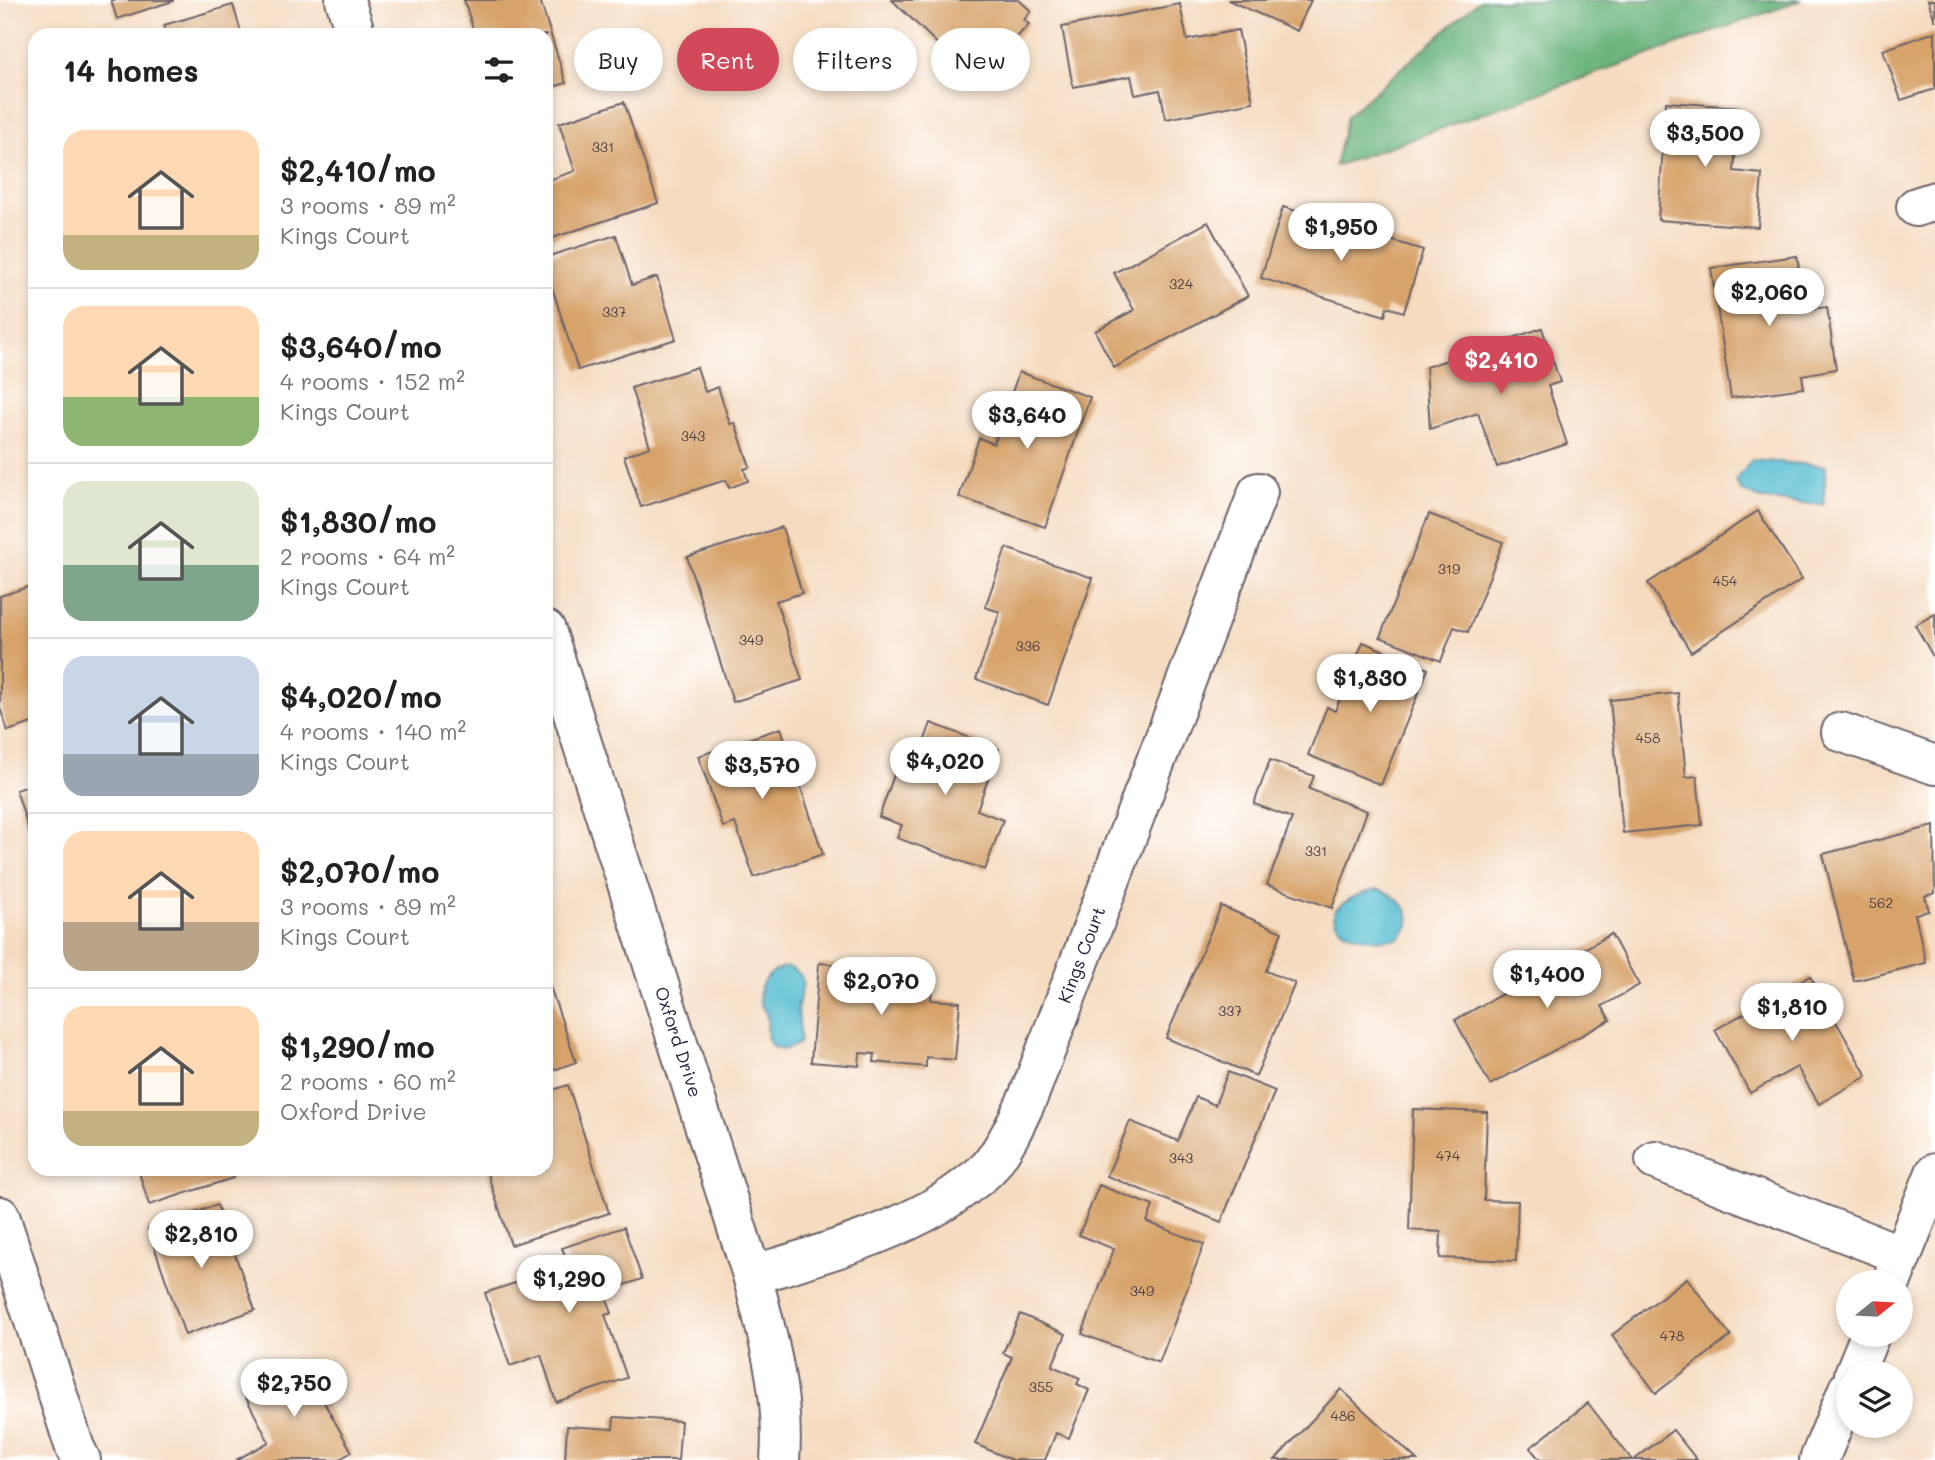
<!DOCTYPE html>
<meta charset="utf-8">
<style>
:root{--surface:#fff;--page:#f6f6f6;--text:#222;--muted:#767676;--line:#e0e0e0;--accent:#d1495b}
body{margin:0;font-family:Mali,sans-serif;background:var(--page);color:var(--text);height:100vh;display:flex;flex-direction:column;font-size:26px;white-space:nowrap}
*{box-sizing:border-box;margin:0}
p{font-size:23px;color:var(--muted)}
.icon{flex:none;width:38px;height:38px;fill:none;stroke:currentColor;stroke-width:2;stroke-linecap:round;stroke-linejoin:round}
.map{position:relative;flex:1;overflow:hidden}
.sheet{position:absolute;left:28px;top:28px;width:525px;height:1148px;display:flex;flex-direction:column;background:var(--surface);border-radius:21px;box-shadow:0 4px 10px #0003}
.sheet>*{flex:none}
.guide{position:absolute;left:574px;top:28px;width:665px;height:63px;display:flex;gap:14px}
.needle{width:46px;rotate:72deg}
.buttons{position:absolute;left:1836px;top:1270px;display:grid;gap:14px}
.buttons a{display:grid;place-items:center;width:77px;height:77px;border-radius:50%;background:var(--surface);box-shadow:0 4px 10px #0003;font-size:35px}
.price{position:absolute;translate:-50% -60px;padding:0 16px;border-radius:24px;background:#fff;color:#222;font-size:23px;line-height:46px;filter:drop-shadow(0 2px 4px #0008)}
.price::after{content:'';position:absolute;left:50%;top:42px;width:21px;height:16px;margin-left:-10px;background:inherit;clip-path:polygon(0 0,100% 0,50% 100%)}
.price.active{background:var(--accent);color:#fff}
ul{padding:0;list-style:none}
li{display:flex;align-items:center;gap:21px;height:175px;padding:0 35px}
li+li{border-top:2px solid var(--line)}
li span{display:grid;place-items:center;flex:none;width:196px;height:140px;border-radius:21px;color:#555}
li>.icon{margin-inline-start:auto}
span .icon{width:84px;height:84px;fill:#fffc;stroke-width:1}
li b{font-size:30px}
h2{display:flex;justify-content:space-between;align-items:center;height:84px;padding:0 35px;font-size:30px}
.pill{padding:0 24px;border-radius:32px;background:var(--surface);box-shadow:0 4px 10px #0003;font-size:24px;line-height:63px}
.pill.active{background:var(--accent);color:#fff}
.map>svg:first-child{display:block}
</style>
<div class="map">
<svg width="1935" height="1460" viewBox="0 0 1935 1460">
<rect width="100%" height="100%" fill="#fff"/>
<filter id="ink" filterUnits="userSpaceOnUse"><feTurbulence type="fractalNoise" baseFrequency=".0143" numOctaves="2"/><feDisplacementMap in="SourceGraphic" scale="14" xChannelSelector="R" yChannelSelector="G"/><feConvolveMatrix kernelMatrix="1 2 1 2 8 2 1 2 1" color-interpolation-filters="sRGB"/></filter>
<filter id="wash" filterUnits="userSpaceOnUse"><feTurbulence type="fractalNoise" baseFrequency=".00686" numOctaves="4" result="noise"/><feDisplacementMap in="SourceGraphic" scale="28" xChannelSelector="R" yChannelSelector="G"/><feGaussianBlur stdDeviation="1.57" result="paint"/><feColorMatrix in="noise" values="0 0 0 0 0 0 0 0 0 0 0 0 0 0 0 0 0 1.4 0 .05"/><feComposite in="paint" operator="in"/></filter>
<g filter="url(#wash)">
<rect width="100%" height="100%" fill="#f5dcc1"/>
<path fill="#6bb47b" stroke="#466b5b" stroke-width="2" d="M 1480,0 L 1802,0 L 1335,166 L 1347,116 Z"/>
<g fill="#53bcd0" stroke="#3a6f86" stroke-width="2">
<path d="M 1752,460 L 1826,466 L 1823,505 L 1765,500 L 1742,492 L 1736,481 Z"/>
<path d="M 1377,889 C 1391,893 1412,905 1408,924 C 1408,928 1402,934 1400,938 C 1380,942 1333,939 1334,912 C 1344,900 1361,893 1377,889 Z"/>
<path d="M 787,967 C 814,976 798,991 798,1009 C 798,1021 802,1031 799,1043 C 786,1052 769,1054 767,1033 C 767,1028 768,1022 767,1017 C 766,1011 761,1007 760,1002 C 756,984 770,970 787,967 Z"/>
</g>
<g id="blocks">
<g fill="#d7a36b">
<path d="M 111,0 L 173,0 L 173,1 L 117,19 Z"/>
<path d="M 464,0 L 540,0 L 566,83 L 546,89 L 546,35 L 475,35 Z"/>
<path d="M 892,0 L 1019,0 L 1031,11 L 1024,20 L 1029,24 L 976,81 Z"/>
<path d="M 1228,0 L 1311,0 L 1297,31 Z"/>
<path d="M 1928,0 L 1935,0 L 1935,21 Z"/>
<path d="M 1180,4 L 1187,40 L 1238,30 L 1253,102 L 1166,119 L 1160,90 L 1135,95 L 1131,76 L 1073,87 L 1062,27 Z"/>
<path d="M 233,5 L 242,35 L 167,35 L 164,25 Z"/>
<path d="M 1935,32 L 1935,89 L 1901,100 L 1883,50 Z"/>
<path d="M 624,102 L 658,203 L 546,240 L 546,181 L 575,171 L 559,123 Z"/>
<path d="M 1666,102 L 1739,107 L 1734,171 L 1762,174 L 1758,227 L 1658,220 Z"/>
<path d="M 1283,207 L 1423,250 L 1404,312 L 1387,307 L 1385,316 L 1261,278 Z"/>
<path d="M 1208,222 L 1248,296 L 1114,368 L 1095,331 L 1134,310 L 1114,273 Z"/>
<path d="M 616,235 L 632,285 L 657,277 L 676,339 L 578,370 L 546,268 L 546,257 Z"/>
<path d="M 1797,256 L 1805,310 L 1827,307 L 1836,369 L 1802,375 L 1804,388 L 1731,398 L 1711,268 Z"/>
<path d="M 1542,328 L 1560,382 L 1548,386 L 1567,444 L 1497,467 L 1478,413 L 1430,429 L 1426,367 Z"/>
<path d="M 697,367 L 705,392 L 718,387 L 730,424 L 735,423 L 750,467 L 744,469 L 748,481 L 729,488 L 726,480 L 641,507 L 624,456 L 650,447 L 631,388 Z"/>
<path d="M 1019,372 L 1090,397 L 1045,527 L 959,497 L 979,438 L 994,444 Z"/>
<path d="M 1758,511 L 1802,579 L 1691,652 L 1648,583 Z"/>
<path d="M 1429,514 L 1503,542 L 1468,632 L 1454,627 L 1441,661 L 1380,637 Z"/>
<path d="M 782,527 L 802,593 L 776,601 L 802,680 L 733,702 L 687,557 Z"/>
<path d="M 1006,548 L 1093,578 L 1048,705 L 976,679 L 1000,612 L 985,607 Z"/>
<path d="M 34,585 L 35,722 L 8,731 L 0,708 L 0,596 Z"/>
<path d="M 1935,614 L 1935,660 L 1915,625 Z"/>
<path d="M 1363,642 L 1428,669 L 1381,785 L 1308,755 L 1327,707 L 1335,711 Z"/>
<path d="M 1678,693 L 1686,777 L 1697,776 L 1702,825 L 1623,833 L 1610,700 Z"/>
<path d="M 931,723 L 999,749 L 977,810 L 1003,820 L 985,870 L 897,838 L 902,825 L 879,817 L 903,750 L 919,755 Z"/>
<path d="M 781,728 L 823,854 L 754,877 L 735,823 L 723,827 L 698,756 Z"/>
<path d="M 1270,760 L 1314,776 L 1309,789 L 1367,811 L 1332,908 L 1267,885 L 1292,818 L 1254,804 Z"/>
<path d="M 35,784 L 35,846 L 34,846 L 16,790 Z"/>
<path d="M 1934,826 L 1935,893 L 1925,896 L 1929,911 L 1915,914 L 1926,963 L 1854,981 L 1823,854 Z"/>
<path d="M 1221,906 L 1282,932 L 1266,971 L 1295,983 L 1256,1076 L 1166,1038 Z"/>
<path d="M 1611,934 L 1639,985 L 1602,1006 L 1610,1020 L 1490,1085 L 1455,1020 Z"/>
<path d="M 819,963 L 933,973 L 931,1000 L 960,1002 L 955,1060 L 926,1057 L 926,1067 L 874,1062 L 875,1054 L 860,1053 L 859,1066 L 811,1062 Z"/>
<path d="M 546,975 L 576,1062 L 546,1073 Z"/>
<path d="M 1810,976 L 1867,1076 L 1819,1104 L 1797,1067 L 1750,1093 L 1715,1030 Z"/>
<path d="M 1228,1072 L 1275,1091 L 1221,1222 L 1107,1176 L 1130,1121 L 1178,1141 L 1196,1097 L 1215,1105 Z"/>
<path d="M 568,1085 L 609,1213 L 511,1245 L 487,1172 L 497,1169 L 546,1169 L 546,1092 Z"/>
<path d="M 1413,1109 L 1487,1112 L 1484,1200 L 1518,1201 L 1516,1261 L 1440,1258 L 1441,1232 L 1409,1230 Z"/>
<path d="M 138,1169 L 230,1169 L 233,1178 L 149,1205 Z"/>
<path d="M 1099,1185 L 1153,1206 L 1147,1222 L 1204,1244 L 1159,1363 L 1082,1334 L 1114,1249 L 1079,1235 Z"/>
<path d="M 217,1205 L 255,1310 L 185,1335 L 148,1229 Z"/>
<path d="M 624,1227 L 642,1279 L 604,1292 L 612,1313 L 605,1315 L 627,1378 L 556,1402 L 541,1355 L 510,1366 L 485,1293 L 569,1265 L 562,1248 Z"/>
<path d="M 1687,1278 L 1731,1336 L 1656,1393 L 1612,1335 Z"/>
<path d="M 1020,1314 L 1066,1334 L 1052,1366 L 1080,1378 L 1077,1384 L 1089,1390 L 1069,1438 L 1056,1433 L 1045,1460 L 1012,1460 L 975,1444 L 1012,1357 L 1003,1353 Z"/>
<path d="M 300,1360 L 352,1452 L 338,1460 L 236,1460 L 269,1442 L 243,1392 Z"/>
<path d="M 1341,1389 L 1401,1445 L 1417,1460 L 1275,1460 Z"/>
<path d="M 1588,1403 L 1632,1460 L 1540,1460 L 1530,1448 Z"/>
<path d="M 614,1417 L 681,1421 L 678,1460 L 565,1460 L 567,1426 L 613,1429 Z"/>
<path d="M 1673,1430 L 1697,1460 L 1634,1460 Z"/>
</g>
</g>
</g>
<g filter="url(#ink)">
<use href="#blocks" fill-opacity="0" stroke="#6c636a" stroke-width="2"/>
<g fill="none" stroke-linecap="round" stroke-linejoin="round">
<defs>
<g id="street">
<path d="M 345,0 L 356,35"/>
<path d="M 1916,207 L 1935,201"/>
<path d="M 546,630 L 752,1275 C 768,1337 785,1396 780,1460"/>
<path d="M 1841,732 L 1935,765"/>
<path d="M 1655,1160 L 1902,1255"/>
<path d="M 0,1216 L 75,1448 L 81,1460"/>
<path d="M 752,1275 C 821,1254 915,1229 970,1183 C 977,1178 985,1172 990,1166 C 1007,1144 1018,1119 1029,1095 L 1258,492"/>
<path d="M 1891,1283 L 1935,1173"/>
<path d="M 1854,1374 L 1870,1335"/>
<path d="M 1819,1460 L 1848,1389"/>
</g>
</defs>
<use href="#street" stroke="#6c636a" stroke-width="42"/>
<use href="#street" stroke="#fff" stroke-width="38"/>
</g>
</g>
<g text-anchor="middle" stroke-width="7" stroke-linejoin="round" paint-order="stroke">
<g font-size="14" fill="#4f4247">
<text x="603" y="152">331</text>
<text x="1181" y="289">324</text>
<text x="614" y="317">337</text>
<text x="693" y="441">343</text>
<text x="1449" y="574">319</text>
<text x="1725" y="586">454</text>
<text x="751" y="645">349</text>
<text x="1028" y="651">336</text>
<text x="1648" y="743">458</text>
<text x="1316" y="856">331</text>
<text x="1881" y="908">562</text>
<text x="1230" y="1016">337</text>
<text x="1448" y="1161">474</text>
<text x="1181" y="1163">343</text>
<text x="1142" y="1296">349</text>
<text x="1672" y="1341">478</text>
<text x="1041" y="1392">355</text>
<text x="1343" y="1421">486</text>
</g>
<g font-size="18" fill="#22223b" stroke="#fff">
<text transform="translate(1082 955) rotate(-69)" y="6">Kings Court</text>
<text transform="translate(678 1042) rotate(72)" y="6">Oxford Drive</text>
</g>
</g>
</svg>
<div class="buttons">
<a><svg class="needle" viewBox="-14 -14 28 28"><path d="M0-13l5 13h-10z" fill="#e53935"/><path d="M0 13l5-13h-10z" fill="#767676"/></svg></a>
<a><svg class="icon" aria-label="layers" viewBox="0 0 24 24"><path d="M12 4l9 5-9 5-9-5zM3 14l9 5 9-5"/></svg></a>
</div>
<b class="price" style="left:1705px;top:169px">$3,500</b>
<b class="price" style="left:1341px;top:263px">$1,950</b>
<b class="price" style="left:1769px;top:328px">$2,060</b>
<b class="price active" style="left:1501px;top:396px">$2,410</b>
<b class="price" style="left:1027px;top:451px">$3,640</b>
<b class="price" style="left:1370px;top:714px">$1,830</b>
<b class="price" style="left:945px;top:797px">$4,020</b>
<b class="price" style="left:762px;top:801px">$3,570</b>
<b class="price" style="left:1547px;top:1010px">$1,400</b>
<b class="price" style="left:881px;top:1017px">$2,070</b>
<b class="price" style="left:1792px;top:1043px">$1,810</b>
<b class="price" style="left:201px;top:1270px">$2,810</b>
<b class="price" style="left:569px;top:1315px">$1,290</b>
<b class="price" style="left:294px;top:1419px">$2,750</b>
<div class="guide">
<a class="pill">Buy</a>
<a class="pill active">Rent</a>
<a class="pill">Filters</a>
<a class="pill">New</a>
</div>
<section class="sheet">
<h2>14 homes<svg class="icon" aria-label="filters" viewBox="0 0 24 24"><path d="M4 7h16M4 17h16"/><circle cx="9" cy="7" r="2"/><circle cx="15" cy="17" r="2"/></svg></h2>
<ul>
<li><span style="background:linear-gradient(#ffd9b3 75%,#c2b280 0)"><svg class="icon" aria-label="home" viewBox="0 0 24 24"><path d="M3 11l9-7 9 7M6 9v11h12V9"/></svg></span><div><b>$2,410/mo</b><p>3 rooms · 89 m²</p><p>Kings Court</p></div></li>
<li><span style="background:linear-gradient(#ffd9b3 65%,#8fb573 0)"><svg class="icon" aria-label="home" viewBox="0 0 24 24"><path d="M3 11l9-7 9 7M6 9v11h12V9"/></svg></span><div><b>$3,640/mo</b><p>4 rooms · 152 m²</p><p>Kings Court</p></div></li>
<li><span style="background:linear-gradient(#dfe7d0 60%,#7fa58c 0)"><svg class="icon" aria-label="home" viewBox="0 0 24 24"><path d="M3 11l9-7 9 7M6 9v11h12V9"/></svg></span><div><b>$1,830/mo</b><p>2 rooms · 64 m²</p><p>Kings Court</p></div></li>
<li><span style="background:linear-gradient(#c9d6e8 70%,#9aa5b1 0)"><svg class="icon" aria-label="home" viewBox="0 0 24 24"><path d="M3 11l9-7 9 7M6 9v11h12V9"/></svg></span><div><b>$4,020/mo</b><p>4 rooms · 140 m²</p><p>Kings Court</p></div></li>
<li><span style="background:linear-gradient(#ffd9b3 65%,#b9a48a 0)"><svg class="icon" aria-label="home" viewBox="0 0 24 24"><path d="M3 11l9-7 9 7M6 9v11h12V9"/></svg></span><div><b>$2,070/mo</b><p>3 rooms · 89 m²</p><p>Kings Court</p></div></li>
<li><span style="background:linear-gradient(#ffd9b3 75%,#c2b280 0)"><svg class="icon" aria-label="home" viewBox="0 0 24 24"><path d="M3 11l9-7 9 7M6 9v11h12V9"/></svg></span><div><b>$1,290/mo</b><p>2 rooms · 60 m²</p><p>Oxford Drive</p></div></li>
</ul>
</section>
</div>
